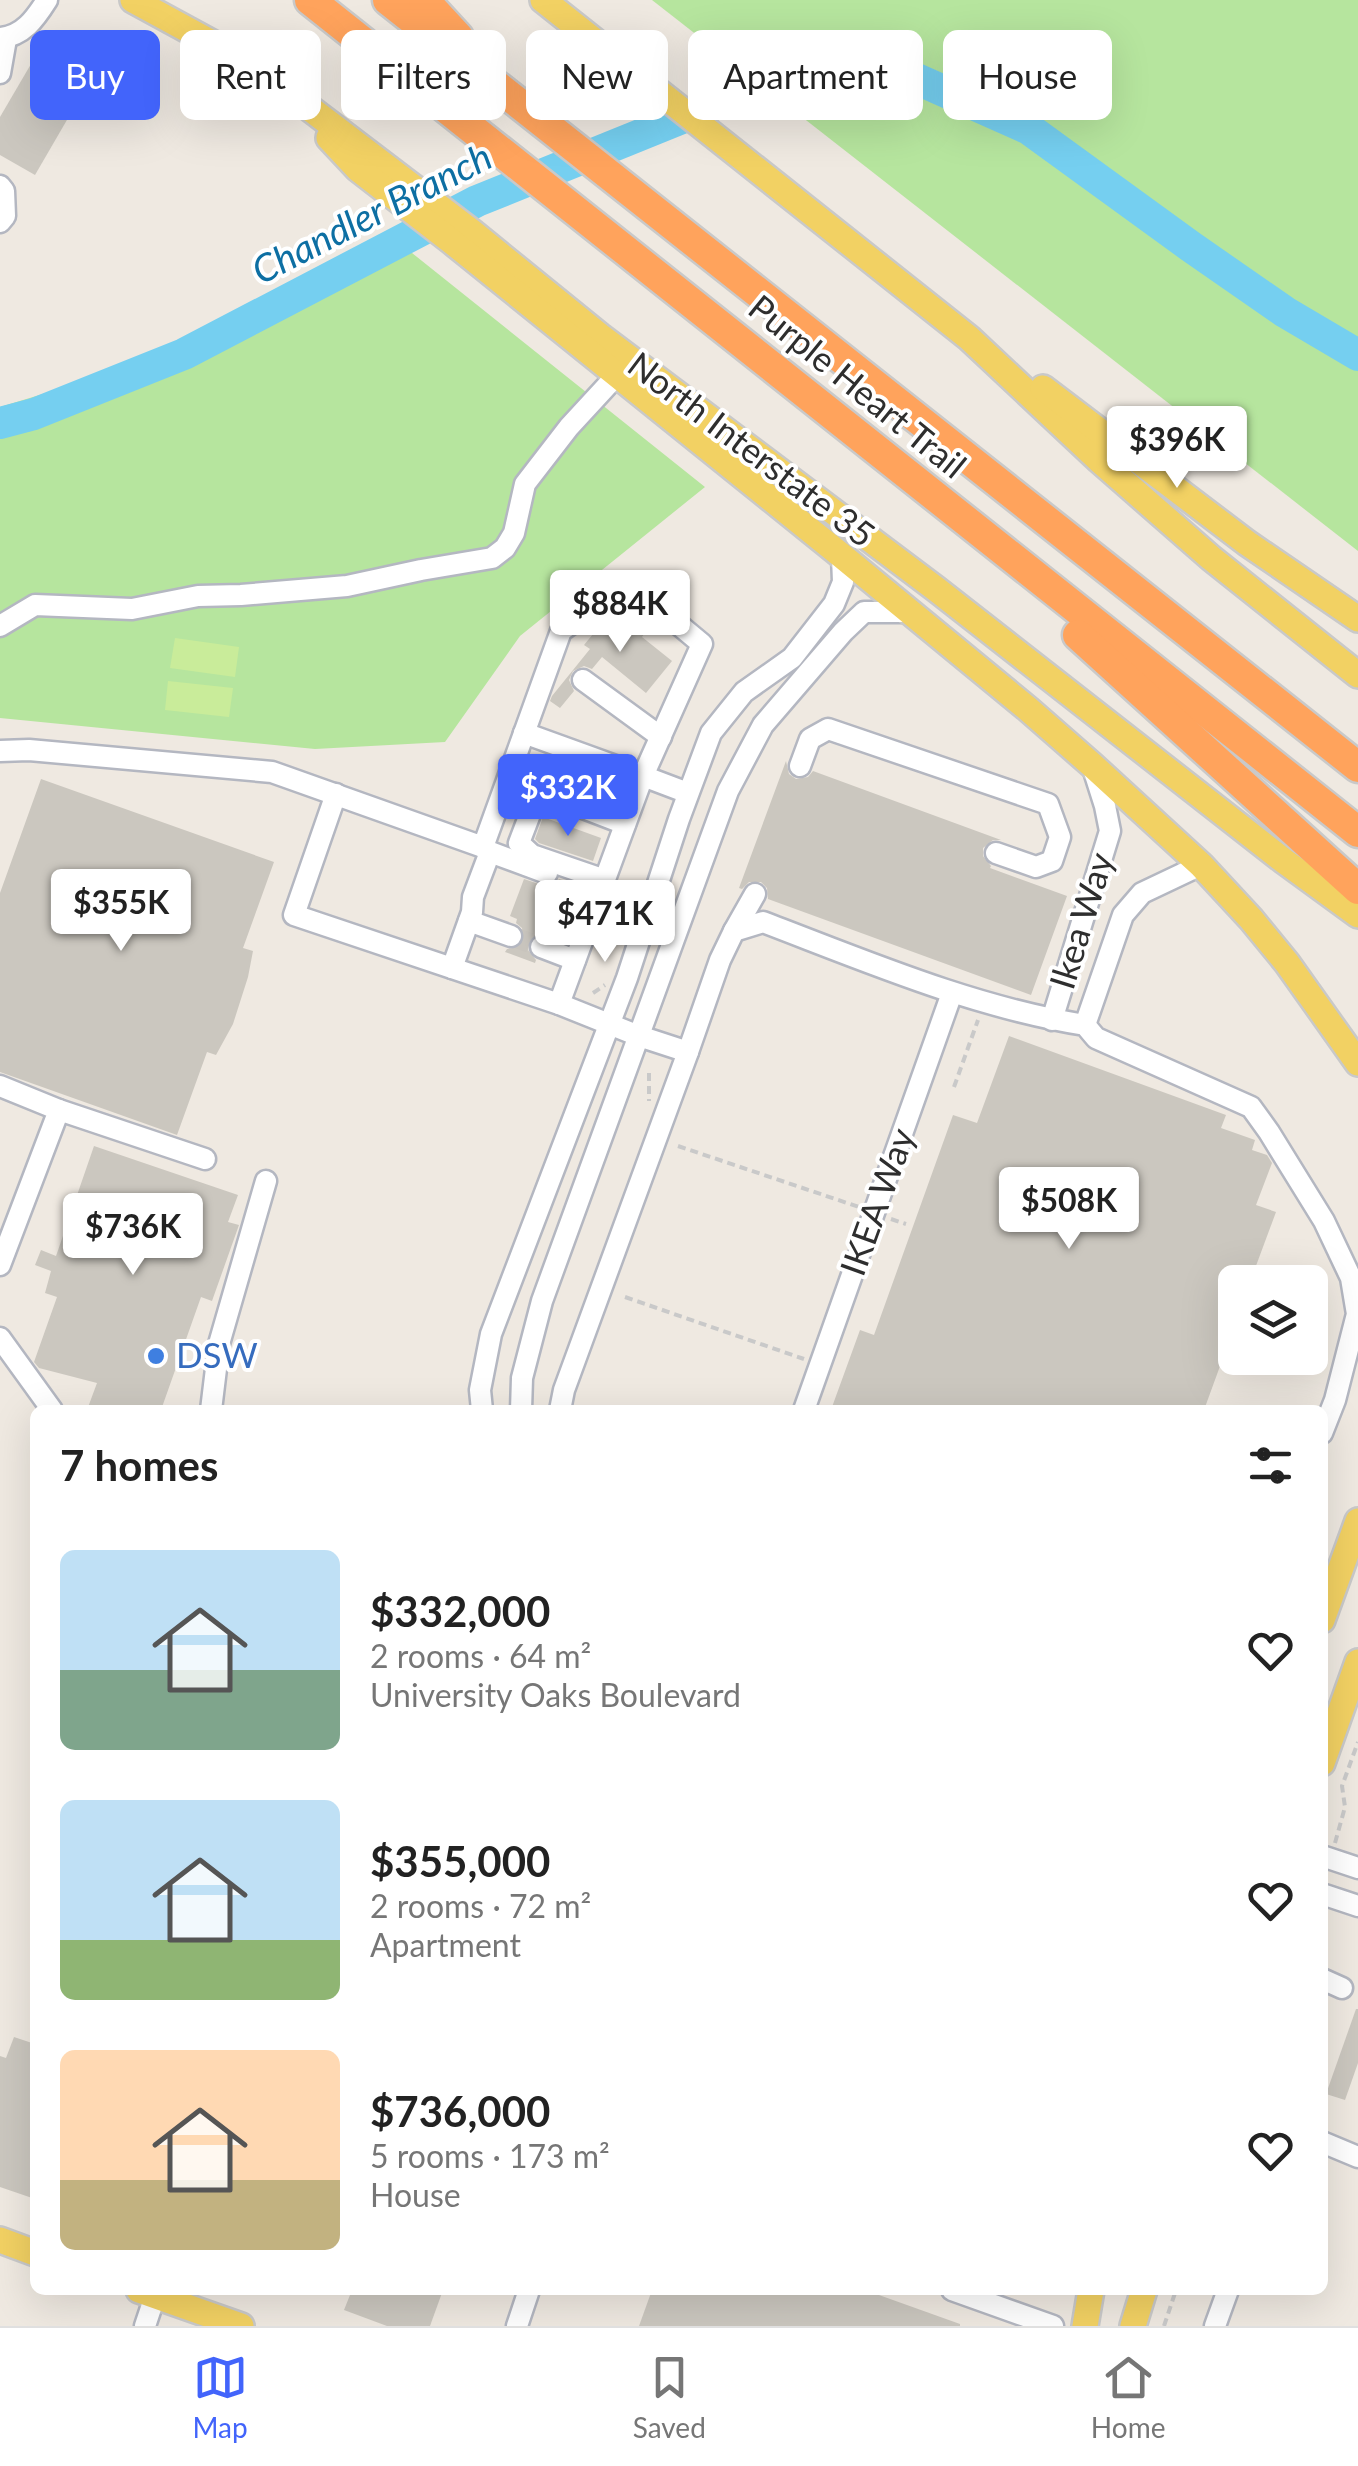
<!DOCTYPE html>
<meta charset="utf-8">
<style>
:root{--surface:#fff;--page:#f6f6f6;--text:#222;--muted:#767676;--line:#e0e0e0;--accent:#4264fb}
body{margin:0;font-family:Lato,sans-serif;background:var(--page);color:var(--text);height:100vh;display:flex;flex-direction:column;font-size:38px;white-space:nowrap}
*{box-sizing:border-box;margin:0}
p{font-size:32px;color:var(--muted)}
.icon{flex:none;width:55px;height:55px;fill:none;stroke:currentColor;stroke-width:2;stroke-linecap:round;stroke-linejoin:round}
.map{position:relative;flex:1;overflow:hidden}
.details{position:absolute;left:30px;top:1405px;width:1298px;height:890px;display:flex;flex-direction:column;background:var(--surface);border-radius:15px;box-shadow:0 10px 40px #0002}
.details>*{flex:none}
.banner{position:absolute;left:30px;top:30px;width:1300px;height:90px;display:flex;gap:20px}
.fabs{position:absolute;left:1218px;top:1265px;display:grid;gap:20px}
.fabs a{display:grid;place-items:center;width:110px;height:110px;border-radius:15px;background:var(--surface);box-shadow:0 10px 40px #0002;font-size:50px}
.price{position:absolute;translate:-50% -85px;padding:0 22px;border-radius:10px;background:#fff;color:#222;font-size:32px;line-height:65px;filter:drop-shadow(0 2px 5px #0008)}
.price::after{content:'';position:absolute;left:50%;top:60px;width:30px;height:22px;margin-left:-15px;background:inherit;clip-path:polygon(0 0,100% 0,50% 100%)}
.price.active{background:var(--accent);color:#fff}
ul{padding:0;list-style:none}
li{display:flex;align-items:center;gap:30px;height:250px;padding:0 30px}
li span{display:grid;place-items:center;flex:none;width:280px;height:200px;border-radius:15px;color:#555}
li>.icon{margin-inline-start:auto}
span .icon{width:120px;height:120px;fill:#fffc;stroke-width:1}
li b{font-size:42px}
h2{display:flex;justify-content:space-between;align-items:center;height:120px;padding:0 30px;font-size:42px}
.tag{padding:0 35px;border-radius:15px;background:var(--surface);box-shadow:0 10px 40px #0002;font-size:35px;line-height:90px}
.tag.active{background:var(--accent);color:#fff}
.dock{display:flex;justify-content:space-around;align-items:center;height:140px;border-top:2px solid var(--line);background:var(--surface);font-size:28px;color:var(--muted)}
.dock a{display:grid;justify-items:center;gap:5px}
.dock .active{color:var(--accent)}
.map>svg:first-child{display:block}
</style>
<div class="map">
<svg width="1358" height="2326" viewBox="0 0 1358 2326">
<rect width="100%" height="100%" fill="#efe9e1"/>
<g fill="#b6e59e">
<path d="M 652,0 L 1358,0 L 1358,551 Z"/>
<path d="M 397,241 L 705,487 L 520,636 L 445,742 L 315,749 L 0,718 L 0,407 L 145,363 Z"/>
</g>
<g fill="#c9ec9a">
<path d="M 175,638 L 239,647 L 235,677 L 170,668 Z"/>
<path d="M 168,681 L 233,688 L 229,717 L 165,710 Z"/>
</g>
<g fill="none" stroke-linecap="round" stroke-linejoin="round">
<path stroke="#75cff0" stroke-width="32" d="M 0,423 L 34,414 L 184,354 L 477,201 L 761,86 L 892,68 L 1029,129 L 1190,246 L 1285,312 L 1358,355"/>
</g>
<g fill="#cbc7bf">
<path d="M 38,52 L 89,82 L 35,175 L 0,155 L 0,117 Z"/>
<path d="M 611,612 L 621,619 L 625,614 L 639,618 L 646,631 L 642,637 L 672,661 L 646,693 L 602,657 L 592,669 L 584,666 L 573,671 L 569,680 L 574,691 L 560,708 L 550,701 L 552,696 L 590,649 L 584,645 Z"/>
<path d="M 786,761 L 789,774 L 796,779 L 808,777 L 813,771 L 1001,840 L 993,840 L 983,848 L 983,856 L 991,866 L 990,868 L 1067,896 L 1031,995 L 768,899 L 767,888 L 761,882 L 749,882 L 742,889 L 739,888 Z"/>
<path d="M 41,779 L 274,862 L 243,948 L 253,951 L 248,977 L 233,1024 L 216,1055 L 207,1052 L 177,1135 L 0,1072 L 0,893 Z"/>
<path d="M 543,817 L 601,838 L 593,861 L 539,843 L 535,839 Z"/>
<path d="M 524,879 L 548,887 L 555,884 L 559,879 L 571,883 L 564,901 L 568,903 L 562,918 L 558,918 L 553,933 L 547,931 L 546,934 L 538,934 L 529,941 L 528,950 L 536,960 L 535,963 L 505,952 L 507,949 L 519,947 L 524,940 L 522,928 L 516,923 L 517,919 L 510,916 Z"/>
<path d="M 1009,1036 L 1226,1115 L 1221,1128 L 1255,1140 L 1252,1150 L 1267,1155 L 1272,1163 L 1256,1205 L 1276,1212 L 1250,1282 L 1235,1282 L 1235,1325 L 1204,1410 L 841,1410 L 832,1407 L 860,1330 L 874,1335 L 953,1115 L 977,1123 Z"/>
<path d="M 94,1146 L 238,1195 L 228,1222 L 239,1225 L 212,1301 L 201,1297 L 161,1410 L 87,1410 L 97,1383 L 39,1368 L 34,1362 L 57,1297 L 45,1293 L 51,1271 L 35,1265 L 41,1250 L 56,1256 Z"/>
<path d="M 1356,2009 L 1358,2009 L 1358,2063 L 1345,2100 L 1326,2094 Z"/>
<path d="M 14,2037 L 35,2044 L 35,2199 L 0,2187 L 0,2056 L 6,2058 Z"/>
<path d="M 352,2290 L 443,2290 L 430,2326 L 387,2326 L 344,2310 Z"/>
<path d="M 652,2290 L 865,2290 L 960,2324 L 960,2326 L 639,2326 Z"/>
</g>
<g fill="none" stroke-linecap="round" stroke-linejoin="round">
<path stroke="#c8c4bd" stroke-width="20" stroke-dasharray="20 10" stroke-linecap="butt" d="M 511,936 L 541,947"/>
<defs>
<g id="minor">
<path d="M 0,38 C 23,36 35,19 47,0"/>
<path d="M 0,73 L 6,39"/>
<path d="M 0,186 L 4,191 L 5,216 L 0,222"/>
<path d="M 0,626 L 35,605 L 132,609 L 198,596 L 241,595 L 347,586 L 421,570 L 492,558 L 505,548 L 514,533 L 525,484 L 569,427 L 616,376"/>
<path d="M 583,680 L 661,737"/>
<path d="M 524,733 L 643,776 L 559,1004 L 639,1036 L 688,1052 L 720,960 L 734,931 L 763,922 C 868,962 973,1007 1085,1025 L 1096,1038 L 1251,1107 L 1269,1132 L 1324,1221 L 1351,1278 L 1357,1314 L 1335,1400 L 1322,1433"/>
<path d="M 0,751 L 29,750 L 272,772 L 483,847 L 561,631 L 604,600 L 636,589 L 702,644 L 643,776 L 688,793"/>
<path d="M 800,766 L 810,739 L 828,729 L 1048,804 L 1060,837 L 1052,861 L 1036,867 L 996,853"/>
<path d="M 336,794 L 294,915 L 559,1004"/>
<path d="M 483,847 L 490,852 L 547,873"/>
<path d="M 605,880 L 532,855 L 519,843 L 535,801 L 552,796 L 625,824"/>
<path d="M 469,921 L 511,936"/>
<path d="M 734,931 L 755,894"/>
<path d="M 541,947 L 575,960"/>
<path d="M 452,968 L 472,912 L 473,897 L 490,852"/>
<path d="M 1052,1020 L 1110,831 L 1105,806 L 1092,765"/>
<path d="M 1085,1025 L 1123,915 L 1142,893 L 1201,865"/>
<path d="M 0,1086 L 59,1110 L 0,1265"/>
<path d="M 59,1110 L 205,1159"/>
<path d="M 0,1338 L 52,1410"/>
<path d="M 211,1410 L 219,1344 L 266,1181"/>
<path d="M 482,1410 L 480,1390 L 491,1334 L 627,978 L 679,819 L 711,733 L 744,692 L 792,658 L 834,604 L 843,582 L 842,556"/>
<path d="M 521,1410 L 522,1378 L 542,1301 L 728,791 L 763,725 L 843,632 L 864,612 L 910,612"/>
<path d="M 560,1410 L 564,1390 L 688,1052"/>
<path d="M 804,1410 L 952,993"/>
<path d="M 1322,1856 L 1358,1868"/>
<path d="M 1322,1894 L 1358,1906"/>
<path d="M 1322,1979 L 1342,1988"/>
<path d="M 1322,2142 L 1358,2157"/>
<path d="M 952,2290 L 1053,2326"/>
<path d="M 145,2326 L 155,2296"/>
<path d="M 517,2326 L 529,2290"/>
<path d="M 1215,2326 L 1228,2290"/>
</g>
<g id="major">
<path d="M 133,0 L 234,55 L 283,88 L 472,232 L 600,336 L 936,589 L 1284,861 L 1358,915"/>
<path d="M 543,0 L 969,338 L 1099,460 L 1211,558 L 1358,675"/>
<path d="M 329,138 L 358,169 L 451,241 L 842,556 L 1028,709 L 1092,765 L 1201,865 L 1251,919 L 1287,963 L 1358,1063"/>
<path d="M 1043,388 L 1247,543 L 1358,619"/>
<path d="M 1322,1620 L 1358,1521"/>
<path d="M 1322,1763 L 1358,1662"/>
<path d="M 0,2240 L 35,2253"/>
<path d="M 139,2290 L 241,2326"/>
<path d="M 1085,2326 L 1091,2290"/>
<path d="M 1133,2326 L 1144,2290"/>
</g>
<g id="highway">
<path d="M 310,0 L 1358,832"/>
<path d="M 388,0 L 1358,767"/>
<path d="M 424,0 L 458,37"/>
<path d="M 1078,635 L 1358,889"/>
</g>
</defs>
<use href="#minor" stroke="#b4b7c1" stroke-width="25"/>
<use href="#major" stroke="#c9c9c9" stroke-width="30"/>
<use href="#highway" stroke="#c9c9c9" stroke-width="35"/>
<g stroke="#c9c9c9" stroke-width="4" stroke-dasharray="8 5" stroke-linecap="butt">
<path d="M 593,993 L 605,985"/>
<path d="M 649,1073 L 649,1101"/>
<path d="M 954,1087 L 978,1020"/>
<path d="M 678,1146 L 859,1207"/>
<path d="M 891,1219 L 906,1224"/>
<path d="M 625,1297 L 804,1359"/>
<path d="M 1335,1843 L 1345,1807 L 1342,1786 L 1358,1742"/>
<path d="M 1164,2326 L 1176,2290"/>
</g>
<use href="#minor" stroke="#fff" stroke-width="20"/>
<use href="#major" stroke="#f2d163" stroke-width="25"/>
<use href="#highway" stroke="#ffa35c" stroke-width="30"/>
</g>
<circle fill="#3f7fe0" stroke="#fff" stroke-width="4" cx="156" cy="1356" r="10"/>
<g text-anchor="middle" stroke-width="8" stroke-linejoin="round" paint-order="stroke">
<g font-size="35" fill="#2e2e2e" stroke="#fff">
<text transform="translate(857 387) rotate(39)" y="12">Purple Heart Trail</text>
<text transform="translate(751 450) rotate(37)" y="12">North Interstate 35</text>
<text transform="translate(1082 921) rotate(-73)" y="12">Ikea Way</text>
<text transform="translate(878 1202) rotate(-70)" y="12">IKEA Way</text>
</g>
<g font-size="35" fill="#366cbe" stroke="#fff" text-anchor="start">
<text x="176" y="1368">DSW</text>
</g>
<g font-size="38" font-style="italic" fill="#0d6fa3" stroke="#fff">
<text transform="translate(372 214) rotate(-27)" y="13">Chandler Branch</text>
</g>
</g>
</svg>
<div class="fabs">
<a><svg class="icon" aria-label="layers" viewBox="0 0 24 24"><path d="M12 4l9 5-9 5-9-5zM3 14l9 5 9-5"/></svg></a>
</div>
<b class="price" style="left:1177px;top:491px">$396K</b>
<b class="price" style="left:620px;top:655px">$884K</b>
<b class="price active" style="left:568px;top:839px">$332K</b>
<b class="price" style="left:121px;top:954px">$355K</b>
<b class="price" style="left:605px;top:965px">$471K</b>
<b class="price" style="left:1069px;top:1252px">$508K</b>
<b class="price" style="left:133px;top:1278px">$736K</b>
<div class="banner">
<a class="tag active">Buy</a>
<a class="tag">Rent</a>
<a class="tag">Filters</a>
<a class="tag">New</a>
<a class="tag">Apartment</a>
<a class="tag">House</a>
</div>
<section class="details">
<h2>7 homes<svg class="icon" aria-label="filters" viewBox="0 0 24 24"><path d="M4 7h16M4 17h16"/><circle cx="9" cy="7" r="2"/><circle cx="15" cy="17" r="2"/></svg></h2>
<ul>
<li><span style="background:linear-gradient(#bfe0f5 60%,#7fa58c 0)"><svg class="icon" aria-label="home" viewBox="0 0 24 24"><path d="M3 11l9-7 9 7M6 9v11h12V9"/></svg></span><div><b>$332,000</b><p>2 rooms · 64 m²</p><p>University Oaks Boulevard</p></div><svg class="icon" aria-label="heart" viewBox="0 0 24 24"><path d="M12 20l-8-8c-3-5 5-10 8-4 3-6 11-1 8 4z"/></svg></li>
<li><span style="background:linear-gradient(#bfe0f5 70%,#8fb573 0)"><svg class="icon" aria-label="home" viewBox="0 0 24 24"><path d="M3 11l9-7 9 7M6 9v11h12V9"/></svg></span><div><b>$355,000</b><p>2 rooms · 72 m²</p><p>Apartment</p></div><svg class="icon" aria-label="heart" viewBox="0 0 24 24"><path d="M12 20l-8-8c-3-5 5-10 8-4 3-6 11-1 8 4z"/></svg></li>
<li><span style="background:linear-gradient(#ffd9b3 65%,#c2b280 0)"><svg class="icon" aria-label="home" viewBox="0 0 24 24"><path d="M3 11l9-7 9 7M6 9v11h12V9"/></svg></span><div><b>$736,000</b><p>5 rooms · 173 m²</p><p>House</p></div><svg class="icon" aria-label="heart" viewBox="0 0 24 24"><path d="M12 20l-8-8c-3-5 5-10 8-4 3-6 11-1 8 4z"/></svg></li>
</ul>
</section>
</div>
<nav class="dock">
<a class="active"><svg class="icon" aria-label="map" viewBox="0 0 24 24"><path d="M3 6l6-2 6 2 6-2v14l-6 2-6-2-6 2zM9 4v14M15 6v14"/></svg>Map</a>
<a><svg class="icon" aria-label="saved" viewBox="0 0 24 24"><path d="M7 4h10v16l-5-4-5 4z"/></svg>Saved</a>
<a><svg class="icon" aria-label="home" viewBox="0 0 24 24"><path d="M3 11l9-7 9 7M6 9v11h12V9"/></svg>Home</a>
</nav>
